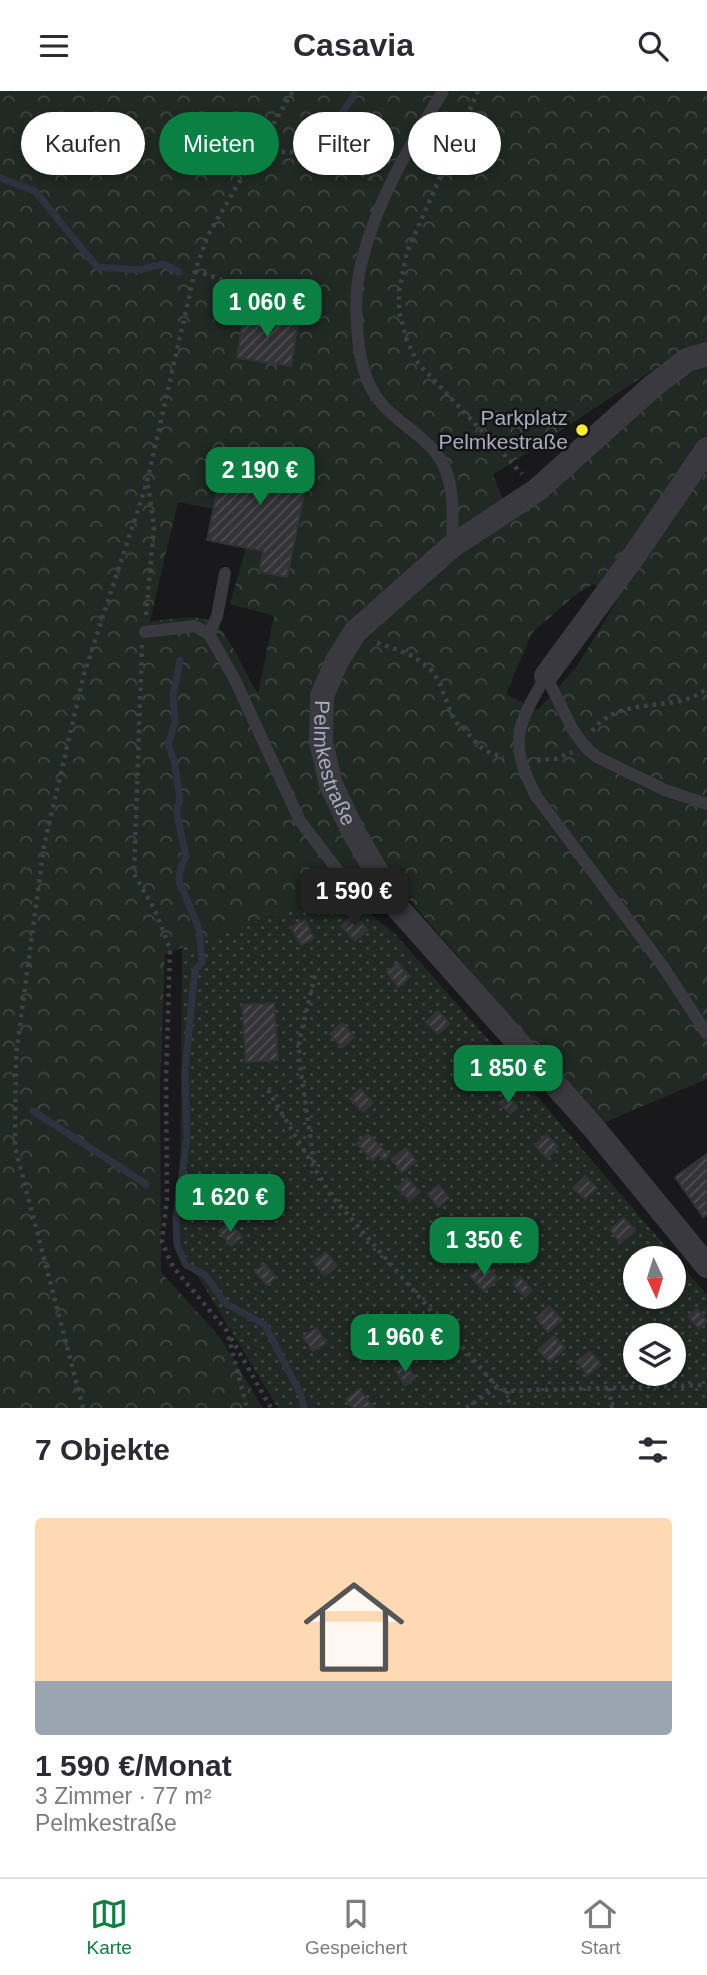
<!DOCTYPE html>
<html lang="de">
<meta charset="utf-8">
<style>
:root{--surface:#fff;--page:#f2f2f3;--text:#2b2b33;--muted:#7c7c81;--line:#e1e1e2;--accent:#0b8043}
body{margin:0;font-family:Helvetica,sans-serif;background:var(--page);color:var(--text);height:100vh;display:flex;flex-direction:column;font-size:26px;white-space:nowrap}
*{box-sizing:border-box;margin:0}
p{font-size:23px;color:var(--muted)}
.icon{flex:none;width:38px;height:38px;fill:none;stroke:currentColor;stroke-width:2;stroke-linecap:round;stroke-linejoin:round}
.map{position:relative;height:1317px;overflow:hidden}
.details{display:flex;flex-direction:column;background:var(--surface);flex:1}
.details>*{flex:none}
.top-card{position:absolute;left:21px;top:21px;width:665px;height:63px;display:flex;gap:14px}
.needle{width:46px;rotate:176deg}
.tools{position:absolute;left:623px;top:1155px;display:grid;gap:14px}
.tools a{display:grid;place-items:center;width:63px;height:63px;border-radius:50%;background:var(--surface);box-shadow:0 4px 10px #0003;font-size:35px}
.price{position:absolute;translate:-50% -60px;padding:0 16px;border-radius:14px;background:var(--accent);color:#fff;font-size:23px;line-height:46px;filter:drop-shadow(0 2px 4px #0008)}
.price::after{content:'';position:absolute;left:50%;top:42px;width:21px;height:16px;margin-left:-10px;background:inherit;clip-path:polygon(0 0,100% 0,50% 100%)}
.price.active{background:#222;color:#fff}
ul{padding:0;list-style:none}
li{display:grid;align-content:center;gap:14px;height:371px;padding:0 35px}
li+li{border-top:2px solid var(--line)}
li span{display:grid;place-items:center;height:217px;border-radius:7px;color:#555}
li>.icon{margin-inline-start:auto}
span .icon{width:126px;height:126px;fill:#fffc;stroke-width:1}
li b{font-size:30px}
h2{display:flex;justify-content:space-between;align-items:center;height:84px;padding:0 35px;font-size:30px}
.tag{padding:0 24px;border-radius:32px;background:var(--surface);box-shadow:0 4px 10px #0003;font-size:24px;line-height:63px}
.tag.active{background:var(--accent);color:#fff}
header{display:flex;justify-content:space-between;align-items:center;height:91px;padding:0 35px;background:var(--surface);font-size:32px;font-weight:700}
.tab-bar{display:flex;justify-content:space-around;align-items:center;height:98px;border-top:2px solid var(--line);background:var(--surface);font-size:19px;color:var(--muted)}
.tab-bar a{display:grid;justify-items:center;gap:4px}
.tab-bar .active{color:var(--accent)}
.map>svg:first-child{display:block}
</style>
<header><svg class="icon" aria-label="menu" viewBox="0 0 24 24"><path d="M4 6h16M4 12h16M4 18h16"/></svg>Casavia<svg class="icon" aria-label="search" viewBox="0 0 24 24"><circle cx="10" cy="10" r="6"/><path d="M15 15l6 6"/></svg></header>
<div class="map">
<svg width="707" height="1317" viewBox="0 0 707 1317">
<defs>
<pattern id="forest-crowns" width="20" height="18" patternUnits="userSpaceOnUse" patternTransform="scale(1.75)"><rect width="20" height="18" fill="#202923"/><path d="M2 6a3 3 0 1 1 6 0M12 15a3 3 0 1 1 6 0" fill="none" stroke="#3e4541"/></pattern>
<pattern id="garden-dots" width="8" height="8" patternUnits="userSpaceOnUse" patternTransform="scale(1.75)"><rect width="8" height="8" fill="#202923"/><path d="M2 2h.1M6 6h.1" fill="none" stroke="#3e4541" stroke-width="1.8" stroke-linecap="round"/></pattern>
<pattern id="building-hatch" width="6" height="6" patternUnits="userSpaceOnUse" patternTransform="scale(1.75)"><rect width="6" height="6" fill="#343336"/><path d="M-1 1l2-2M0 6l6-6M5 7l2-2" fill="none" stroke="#4f4e51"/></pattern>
</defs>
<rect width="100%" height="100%" fill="#19181a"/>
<path fill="url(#forest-crowns)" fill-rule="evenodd" d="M 0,0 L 707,0 L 707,988 L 601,1033 L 407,806 L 347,804 L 271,825 L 165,863 L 160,996 L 161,1181 L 220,1246 L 263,1317 L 0,1317 ZM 665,271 L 507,418 L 493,384 ZM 178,411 L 213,418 L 207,449 L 246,457 L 230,513 L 274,525 L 258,602 C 244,583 228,534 205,528 C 187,524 167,529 150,530 ZM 593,493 L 618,508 L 577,575 L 538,619 L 506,603 L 532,542 L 573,506 Z"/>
<path fill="url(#garden-dots)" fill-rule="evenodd" d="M 347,804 L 396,844 L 495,956 L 707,1204 L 707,1317 L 278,1317 L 180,1156 L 182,856 L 271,825 ZM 635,1167 L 674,1167 L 674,1206 L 635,1206 ZM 635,1244 L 674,1244 L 674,1283 L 635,1283 Z"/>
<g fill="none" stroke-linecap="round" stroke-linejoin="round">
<g stroke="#2d323f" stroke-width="7">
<path d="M 330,43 L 356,0"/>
<path d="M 0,87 L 35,100 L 97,176 L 139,179 L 163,173 L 179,181"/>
<path d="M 180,569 L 173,605 L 175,631 L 168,654 L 174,669 L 180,709 L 177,716 L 177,725 L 186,765 L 180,779 L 179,790 L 199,838 L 202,871 L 195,879 L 185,980 L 187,1046 L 176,1127 L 177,1154 L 186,1174 L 205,1184 L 225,1212 L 265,1234 L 301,1304 L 304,1317"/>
<path d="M 33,1020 L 146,1093"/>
</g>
</g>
<g fill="url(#building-hatch)" stroke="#333237" stroke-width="2">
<path d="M 244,221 L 298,229 L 291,275 L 237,267 Z"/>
<path d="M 226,358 L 310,375 L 287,486 L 259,481 L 263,460 L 207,449 Z"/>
<path d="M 354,823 L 368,839 L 355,850 L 341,835 Z"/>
<path d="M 305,829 L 314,847 L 301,854 L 291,836 Z"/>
<path d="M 398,872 L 410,886 L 398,896 L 387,881 Z"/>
<path d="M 274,912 L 278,969 L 246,971 L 242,914 Z"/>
<path d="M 438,920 L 449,932 L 438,943 L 426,931 Z"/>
<path d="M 342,932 L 354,946 L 342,957 L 330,943 Z"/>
<path d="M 472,959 L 485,972 L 473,983 L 461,970 Z"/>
<path d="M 360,998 L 373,1012 L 363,1021 L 350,1007 Z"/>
<path d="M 507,1004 L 518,1016 L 510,1023 L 499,1012 Z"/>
<path d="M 368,1043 L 389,1064 L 384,1069 L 378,1063 L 373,1069 L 357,1053 Z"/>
<path d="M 547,1044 L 558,1056 L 547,1067 L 535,1054 Z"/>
<path d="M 406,1057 L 416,1070 L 402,1082 L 391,1068 Z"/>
<path d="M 707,1063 L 707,1123 L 703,1126 L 675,1086 Z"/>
<path d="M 585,1085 L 597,1097 L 585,1108 L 573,1097 Z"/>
<path d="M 407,1087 L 420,1101 L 410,1110 L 398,1097 Z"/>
<path d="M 439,1094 L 449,1107 L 438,1116 L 428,1103 Z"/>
<path d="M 222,1099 L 229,1116 L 210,1123 L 203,1106 Z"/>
<path d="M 441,1127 L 454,1141 L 445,1149 L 432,1135 Z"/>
<path d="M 624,1127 L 635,1140 L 620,1152 L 610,1139 Z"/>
<path d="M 230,1131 L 242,1146 L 231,1155 L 219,1140 Z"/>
<path d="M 476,1136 L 488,1149 L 478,1157 L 467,1144 Z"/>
<path d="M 326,1161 L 337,1175 L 325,1185 L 313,1171 Z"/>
<path d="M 485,1172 L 498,1188 L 484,1200 L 470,1185 Z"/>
<path d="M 265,1173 L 276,1187 L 267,1194 L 255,1181 Z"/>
<path d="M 520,1186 L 532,1199 L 525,1206 L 513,1193 Z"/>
<path d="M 549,1215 L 562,1229 L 548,1241 L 536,1227 Z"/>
<path d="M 697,1218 L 707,1230 L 699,1238 L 688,1226 Z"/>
<path d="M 377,1232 L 388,1245 L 378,1252 L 368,1239 Z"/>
<path d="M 317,1237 L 326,1252 L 313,1260 L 303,1246 Z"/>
<path d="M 554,1245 L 565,1257 L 550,1271 L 538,1259 Z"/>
<path d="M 590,1260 L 601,1274 L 588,1284 L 576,1271 Z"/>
<path d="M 406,1272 L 415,1287 L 405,1294 L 395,1279 Z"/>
<path d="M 359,1298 L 374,1317 L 353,1317 L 346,1308 Z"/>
</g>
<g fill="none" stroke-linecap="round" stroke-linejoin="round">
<g stroke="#3f3f47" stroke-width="4.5" stroke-dasharray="3.5 5" stroke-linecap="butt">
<path d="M 478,0 L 407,161 L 399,200 L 399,220 L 407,250 L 418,272 L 522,383"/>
<path d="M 256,61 L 321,61 L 375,90"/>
<path d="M 195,180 L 298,213"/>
<path d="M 146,524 L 154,436 L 148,394"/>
<path d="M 377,552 C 396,558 416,564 430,578 C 444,593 446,617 457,632 C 459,635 463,636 465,639 C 479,654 481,661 504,666"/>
<path d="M 142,554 L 134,783 L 155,819 L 170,858 L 166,988 L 167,1107 L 162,1151 L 173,1176 L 227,1240 L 247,1317"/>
<path d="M 592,640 C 622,602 672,624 707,598"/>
<path d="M 537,669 L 555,668 L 572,661"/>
<path d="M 268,999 L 330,1103 L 497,1296 L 507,1300 L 707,1294"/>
<path d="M 314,1072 L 299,967 L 299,951 L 315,884"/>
<path d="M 231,1247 L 271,1317"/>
<path d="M 609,1297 L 612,1317"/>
<path d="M 507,1300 L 510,1317"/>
<path d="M 83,1317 L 15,1056 L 16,964 L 44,755 L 84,583 L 147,391 L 195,180 L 208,144 L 293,0"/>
<path d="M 466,1317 L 497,1296"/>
</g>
<g stroke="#3a3940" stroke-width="12">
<path d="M 443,0 C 408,57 372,117 359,183 C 355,204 356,226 358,247 C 360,270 366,294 381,312 C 396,330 422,344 436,362 C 456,387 453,425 452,455"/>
<path d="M 145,541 L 195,535 L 209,543 L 235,589 L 300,730 L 346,790 L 392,814"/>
<path d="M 209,543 L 217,525 L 225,482"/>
<path d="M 546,585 C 516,636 508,650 536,705 L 662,874 L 707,943"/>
<path d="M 546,585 L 573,639 L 586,657 L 597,666 L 665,699 L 707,713"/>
</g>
<g stroke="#3a3940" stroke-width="24">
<path id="s1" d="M 707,263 L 687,269 L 653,295 L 537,399 L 452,455 L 355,541 L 337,570 L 322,605 L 321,651 L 331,694 L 353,740 L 398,817 L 593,1036 L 707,1175"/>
<path d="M 546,585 L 636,462 L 707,358"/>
</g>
</g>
<circle fill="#faec31" stroke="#141316" stroke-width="2.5" cx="582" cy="339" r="7"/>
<g text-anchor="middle" stroke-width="5" stroke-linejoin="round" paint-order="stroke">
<g font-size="21" fill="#aaabbb" stroke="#141316" text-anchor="end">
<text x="568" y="334">Parkplatz<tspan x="568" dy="24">Pelmkestraße</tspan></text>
</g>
<g font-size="21" fill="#aaabbb" stroke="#141316">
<text dy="7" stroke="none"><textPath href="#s1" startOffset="592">Pelmkestraße</textPath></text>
</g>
</g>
</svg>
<div class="tools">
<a><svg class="needle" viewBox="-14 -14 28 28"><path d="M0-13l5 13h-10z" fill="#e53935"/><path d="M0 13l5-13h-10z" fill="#7c7c81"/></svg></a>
<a><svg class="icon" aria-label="layers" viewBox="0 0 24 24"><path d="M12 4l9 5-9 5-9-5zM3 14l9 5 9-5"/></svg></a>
</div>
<b class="price" style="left:267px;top:248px">1 060 €</b>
<b class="price" style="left:260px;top:416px">2 190 €</b>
<b class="price active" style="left:354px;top:837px">1 590 €</b>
<b class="price" style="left:508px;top:1014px">1 850 €</b>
<b class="price" style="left:230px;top:1143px">1 620 €</b>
<b class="price" style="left:484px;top:1186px">1 350 €</b>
<b class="price" style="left:405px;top:1283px">1 960 €</b>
<div class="top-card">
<a class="tag">Kaufen</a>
<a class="tag active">Mieten</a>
<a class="tag">Filter</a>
<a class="tag">Neu</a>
</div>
</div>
<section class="details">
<h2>7 Objekte<svg class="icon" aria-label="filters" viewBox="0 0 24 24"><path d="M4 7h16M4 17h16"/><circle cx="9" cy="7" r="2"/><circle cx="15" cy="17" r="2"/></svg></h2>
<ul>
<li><span style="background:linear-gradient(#ffd9b3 75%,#9aa5b1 0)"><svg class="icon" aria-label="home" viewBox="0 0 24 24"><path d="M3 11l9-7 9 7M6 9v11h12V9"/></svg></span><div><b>1 590 €/Monat</b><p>3 Zimmer · 77 m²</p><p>Pelmkestraße</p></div></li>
</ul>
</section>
<nav class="tab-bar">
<a class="active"><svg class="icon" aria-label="map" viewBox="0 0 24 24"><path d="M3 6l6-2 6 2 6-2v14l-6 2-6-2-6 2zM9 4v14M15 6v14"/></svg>Karte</a>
<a><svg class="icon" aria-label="saved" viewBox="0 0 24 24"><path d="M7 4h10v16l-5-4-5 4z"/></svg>Gespeichert</a>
<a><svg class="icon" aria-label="home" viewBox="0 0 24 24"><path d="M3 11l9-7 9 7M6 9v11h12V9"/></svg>Start</a>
</nav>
